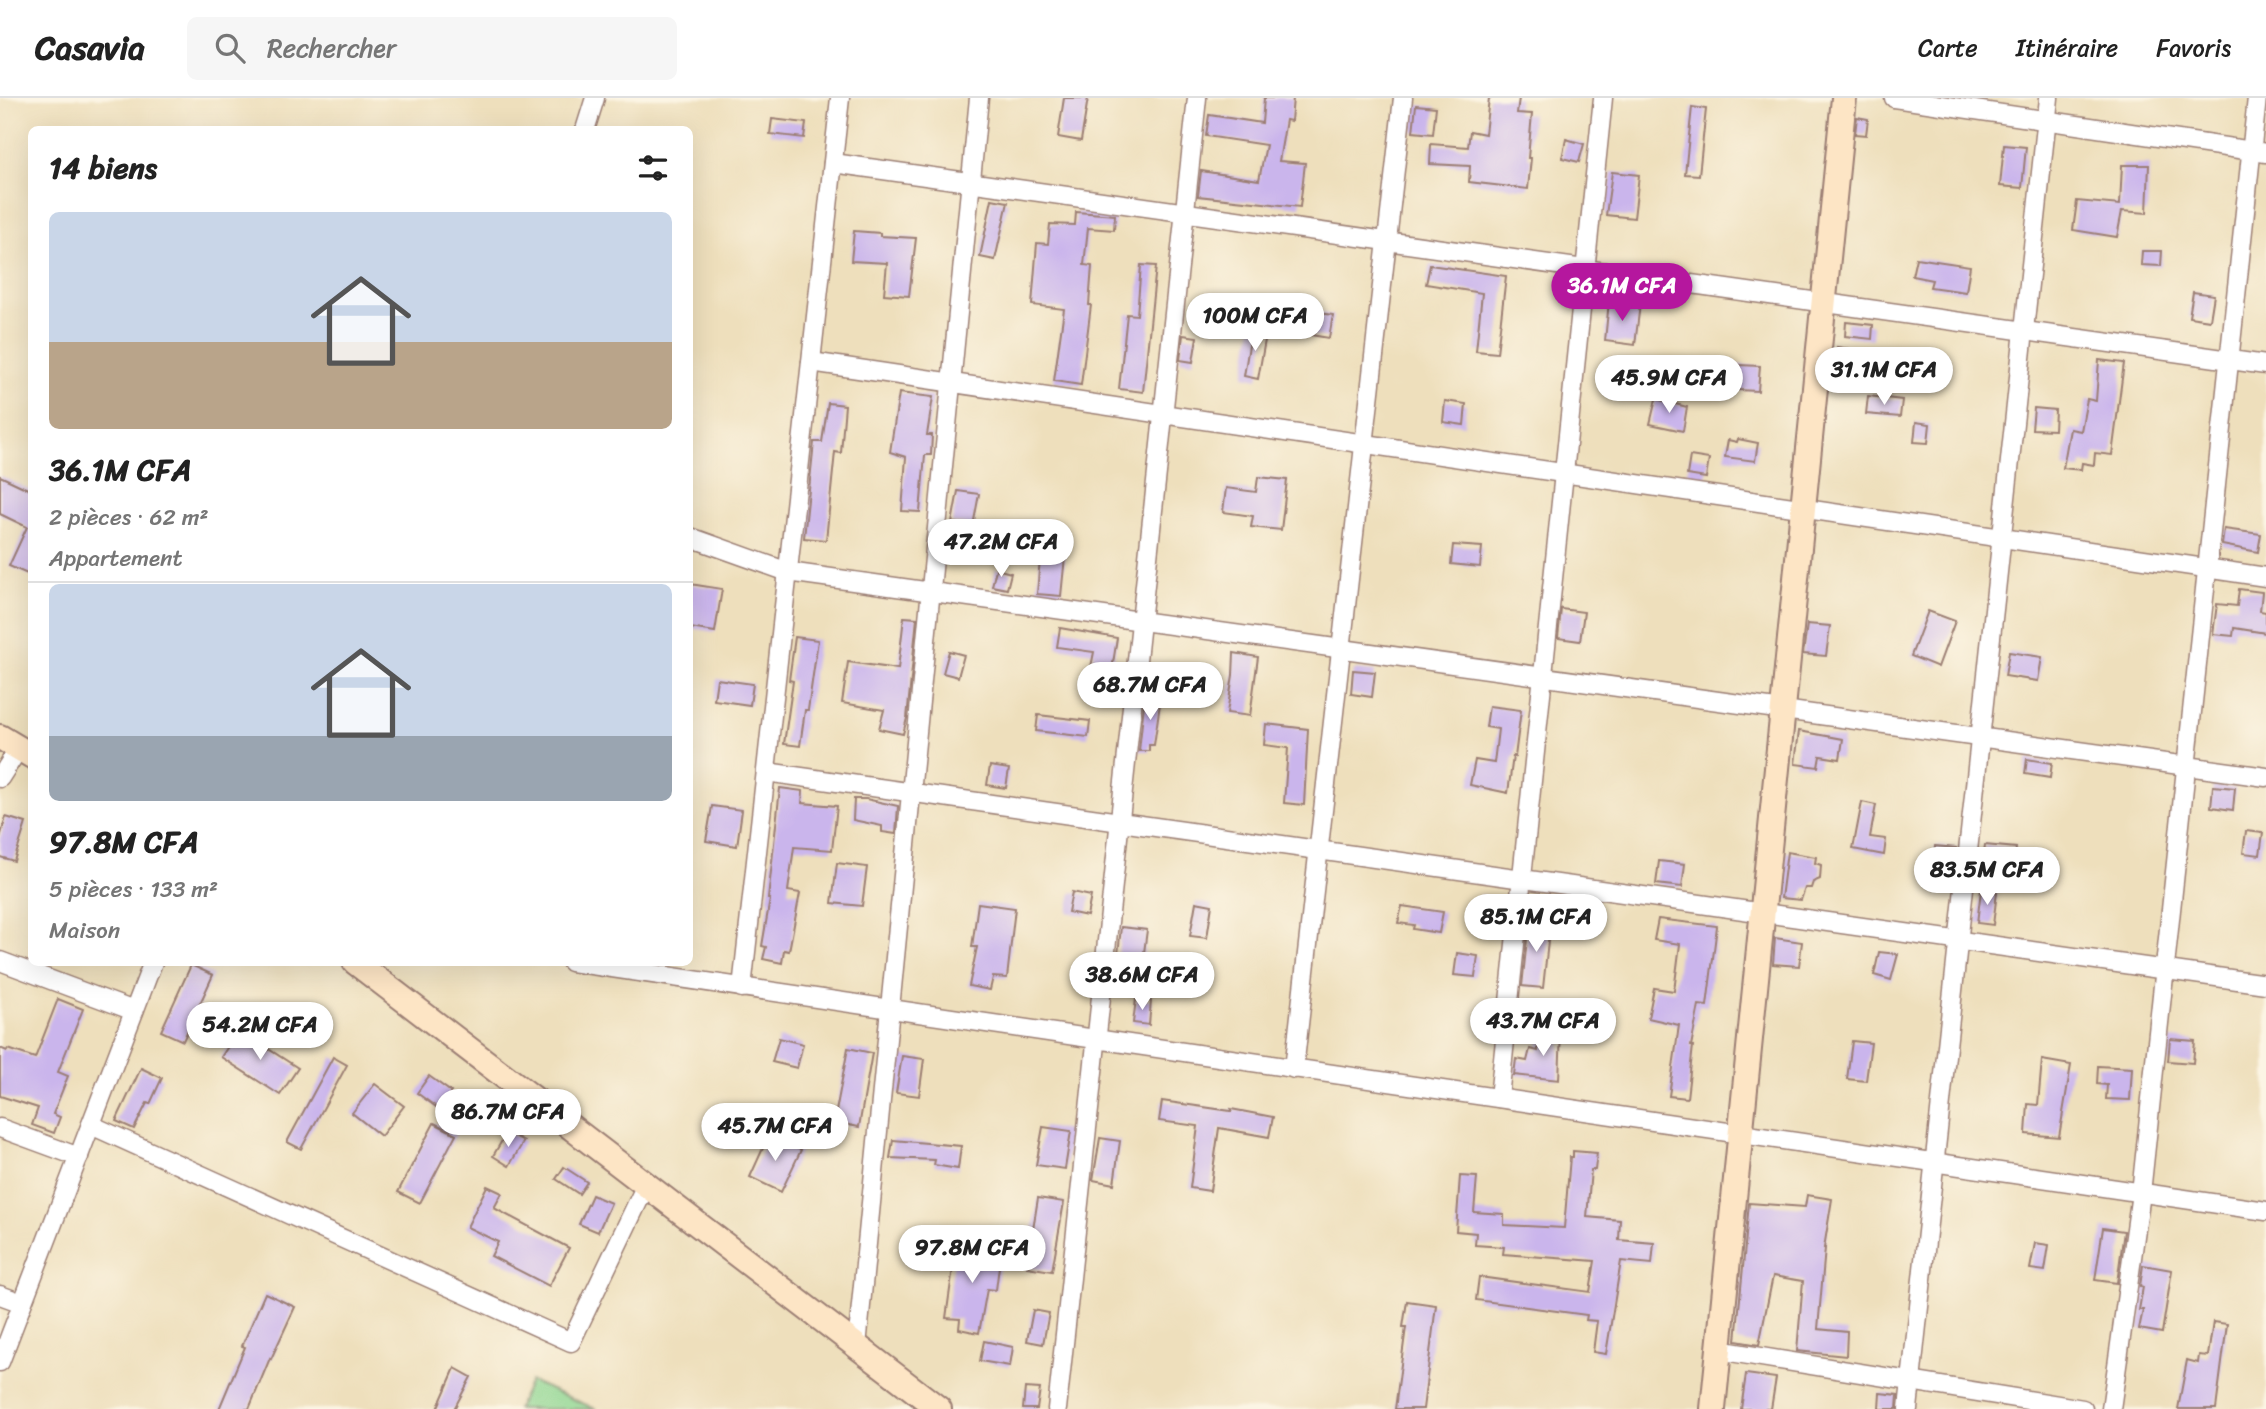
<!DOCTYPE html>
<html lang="fr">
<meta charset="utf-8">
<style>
:root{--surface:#fff;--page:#f6f6f6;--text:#222;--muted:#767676;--line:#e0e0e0;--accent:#b5179e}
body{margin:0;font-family:Sriracha,sans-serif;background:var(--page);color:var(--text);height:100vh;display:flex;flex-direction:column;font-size:26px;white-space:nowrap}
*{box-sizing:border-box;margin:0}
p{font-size:23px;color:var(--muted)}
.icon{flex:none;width:38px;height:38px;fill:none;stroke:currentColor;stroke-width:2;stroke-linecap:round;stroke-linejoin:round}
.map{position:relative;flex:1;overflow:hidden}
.drawer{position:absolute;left:28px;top:28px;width:665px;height:840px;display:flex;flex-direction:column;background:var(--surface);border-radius:10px;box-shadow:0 7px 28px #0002}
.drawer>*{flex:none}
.price{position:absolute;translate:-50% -60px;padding:0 16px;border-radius:24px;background:#fff;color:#222;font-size:23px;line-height:46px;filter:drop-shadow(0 2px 4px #0008)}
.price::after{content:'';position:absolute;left:50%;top:42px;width:21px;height:16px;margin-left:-10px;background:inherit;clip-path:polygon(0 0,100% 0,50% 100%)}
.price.current{background:var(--accent);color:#fff}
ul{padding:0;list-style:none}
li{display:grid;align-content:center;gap:14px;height:371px;padding:0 21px}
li+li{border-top:2px solid var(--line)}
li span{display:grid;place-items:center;height:217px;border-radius:10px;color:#555}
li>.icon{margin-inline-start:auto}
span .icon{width:126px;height:126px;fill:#fffc;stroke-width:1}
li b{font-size:30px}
h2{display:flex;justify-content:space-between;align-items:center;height:84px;padding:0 21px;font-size:30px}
header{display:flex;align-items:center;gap:42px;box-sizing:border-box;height:98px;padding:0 35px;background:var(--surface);border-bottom:2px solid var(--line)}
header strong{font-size:33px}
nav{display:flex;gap:38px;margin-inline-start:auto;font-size:24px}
.search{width:490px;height:63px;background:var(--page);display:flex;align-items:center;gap:18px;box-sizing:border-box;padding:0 24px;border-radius:10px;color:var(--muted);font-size:26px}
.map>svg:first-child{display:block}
</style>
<header>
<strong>Casavia</strong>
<div class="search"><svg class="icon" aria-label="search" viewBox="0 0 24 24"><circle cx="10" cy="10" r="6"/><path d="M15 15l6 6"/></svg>Rechercher</div>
<nav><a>Carte</a><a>Itinéraire</a><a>Favoris</a></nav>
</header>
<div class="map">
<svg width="2266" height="1311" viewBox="0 0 2266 1311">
<rect width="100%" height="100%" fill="#fcf5e5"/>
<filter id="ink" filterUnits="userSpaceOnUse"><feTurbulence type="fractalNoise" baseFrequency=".0143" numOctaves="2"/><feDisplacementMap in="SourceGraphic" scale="14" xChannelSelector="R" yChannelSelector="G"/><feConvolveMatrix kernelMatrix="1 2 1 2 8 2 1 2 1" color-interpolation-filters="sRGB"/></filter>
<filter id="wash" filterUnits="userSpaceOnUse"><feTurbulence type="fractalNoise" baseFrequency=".00686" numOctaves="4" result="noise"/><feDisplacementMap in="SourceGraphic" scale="28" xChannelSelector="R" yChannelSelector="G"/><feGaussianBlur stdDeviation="1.57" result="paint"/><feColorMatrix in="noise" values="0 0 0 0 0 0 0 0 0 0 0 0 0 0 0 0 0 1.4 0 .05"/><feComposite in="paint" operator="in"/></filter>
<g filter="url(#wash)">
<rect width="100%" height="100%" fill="#eedfbc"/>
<path fill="#8dd590" stroke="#6c7a5e" stroke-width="2" d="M 530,1283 L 596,1311 L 517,1311 Z"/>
<g id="blocks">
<g fill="#cab5ec">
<path d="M 1064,0 L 1088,0 L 1081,43 L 1058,39 Z"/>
<path d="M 1264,0 L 1293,0 L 1291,23 L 1286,22 L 1279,63 L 1305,65 L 1300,109 L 1198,98 L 1201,73 L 1259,82 L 1266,47 L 1206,38 L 1209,17 L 1262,25 Z"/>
<path d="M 1489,0 L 1519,0 L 1517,15 L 1532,16 L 1528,60 L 1531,60 L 1528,91 L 1469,84 L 1470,68 L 1430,66 L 1431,46 L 1468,49 L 1470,33 L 1485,36 Z"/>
<path d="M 1416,7 L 1436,9 L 1433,36 L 1413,34 Z"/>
<path d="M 1692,9 L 1706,11 L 1699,77 L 1685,76 Z"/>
<path d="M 1857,19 L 1868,21 L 1866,37 L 1855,36 Z"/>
<path d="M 772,21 L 806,25 L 804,40 L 770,36 Z"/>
<path d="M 1566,41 L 1584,46 L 1579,64 L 1562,60 Z"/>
<path d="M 2004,47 L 2026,49 L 2022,90 L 2000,88 Z"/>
<path d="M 2122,67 L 2149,67 L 2147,115 L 2122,113 L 2117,139 L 2073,132 L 2077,103 L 2120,107 Z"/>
<path d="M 1612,74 L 1639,77 L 1634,120 L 1606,117 Z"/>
<path d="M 992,101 L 1008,104 L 995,162 L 980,159 Z"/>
<path d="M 1076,114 L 1115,117 L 1114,132 L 1088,130 L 1084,167 L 1092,168 L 1089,207 L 1091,207 L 1081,287 L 1054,283 L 1064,211 L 1032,207 L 1037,145 L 1048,146 L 1050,126 L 1075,127 Z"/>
<path d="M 854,133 L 880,135 L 880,138 L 916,140 L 909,198 L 884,196 L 887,165 L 851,163 Z"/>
<path d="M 2142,153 L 2162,153 L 2161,168 L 2141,167 Z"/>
<path d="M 1916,160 L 1970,168 L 1966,194 L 1930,189 L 1932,182 L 1912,178 Z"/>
<path d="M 1141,167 L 1156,168 L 1143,294 L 1119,291 L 1127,216 L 1137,217 Z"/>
<path d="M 1430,167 L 1506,178 L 1497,255 L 1476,253 L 1482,195 L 1426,186 Z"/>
<path d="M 2193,194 L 2214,197 L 2210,222 L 2189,219 Z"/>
<path d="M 1609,203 L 1640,206 L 1635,247 L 1605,243 Z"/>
<path d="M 1271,207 L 1333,217 L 1329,240 L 1269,230 Z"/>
<path d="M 1846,224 L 1873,227 L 1872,241 L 1845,238 Z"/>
<path d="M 1252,229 L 1267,231 L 1258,281 L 1244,278 Z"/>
<path d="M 1183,237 L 1197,239 L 1193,264 L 1180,262 Z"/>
<path d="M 1837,249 L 1851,251 L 1848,276 L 1833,274 Z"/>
<path d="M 2099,262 L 2124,265 L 2112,357 L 2095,355 L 2094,367 L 2082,365 L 2081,372 L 2063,370 L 2070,331 L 2081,333 L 2087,301 L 2096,303 Z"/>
<path d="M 1739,267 L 1760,268 L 1758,293 L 1738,292 Z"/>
<path d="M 899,295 L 933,299 L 927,337 L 932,337 L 931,357 L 925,357 L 920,414 L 902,413 L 906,359 L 890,354 Z"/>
<path d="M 1868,298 L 1902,302 L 1900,319 L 1866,316 Z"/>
<path d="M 1656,301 L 1687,309 L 1683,333 L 1650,326 Z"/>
<path d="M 1445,303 L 1466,306 L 1464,327 L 1443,324 Z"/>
<path d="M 828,305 L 845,307 L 841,355 L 835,354 L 826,442 L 804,440 L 814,344 L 822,344 Z"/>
<path d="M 2034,310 L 2055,312 L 2054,332 L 2032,331 Z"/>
<path d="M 1916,324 L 1930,326 L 1928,345 L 1914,344 Z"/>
<path d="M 1738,341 L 1758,345 L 1755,363 L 1725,359 L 1728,342 L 1737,344 Z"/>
<path d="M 1690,358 L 1709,361 L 1706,380 L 1687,377 Z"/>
<path d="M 0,378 L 32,393 L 32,478 L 9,468 L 27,429 L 0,416 Z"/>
<path d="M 1258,379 L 1287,382 L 1281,432 L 1251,429 L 1253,418 L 1223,414 L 1226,390 L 1256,394 Z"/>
<path d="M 958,393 L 979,396 L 973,428 L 952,425 Z"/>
<path d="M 2224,431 L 2261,436 L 2258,454 L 2222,447 Z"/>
<path d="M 1042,436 L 1067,439 L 1061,498 L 1037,496 Z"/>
<path d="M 1453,447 L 1482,449 L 1480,469 L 1451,466 Z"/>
<path d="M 996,471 L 1011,475 L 1007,491 L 992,488 Z"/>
<path d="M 690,486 L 722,491 L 715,534 L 690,530 Z"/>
<path d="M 2239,491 L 2262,494 L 2260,513 L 2266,514 L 2266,535 L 2234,530 L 2233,538 L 2213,536 L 2217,506 L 2237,508 Z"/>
<path d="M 1561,511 L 1584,514 L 1580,543 L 1558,540 Z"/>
<path d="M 1928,513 L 1955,523 L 1938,569 L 1911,558 Z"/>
<path d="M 904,519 L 917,520 L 907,620 L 903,636 L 879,631 L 884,612 L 842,605 L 848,564 L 898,571 Z"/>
<path d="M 1807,526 L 1830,528 L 1826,558 L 1803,556 Z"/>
<path d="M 1060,530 L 1117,540 L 1111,578 L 1090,574 L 1094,554 L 1057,549 Z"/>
<path d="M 795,539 L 818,542 L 808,612 L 805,612 L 800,648 L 784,646 L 793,583 L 789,582 Z"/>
<path d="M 949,553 L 964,557 L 958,579 L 943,575 Z"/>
<path d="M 2009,554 L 2042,559 L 2038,583 L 2005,578 Z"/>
<path d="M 1234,555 L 1258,559 L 1250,618 L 1227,615 L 1233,577 Z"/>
<path d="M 1353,572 L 1375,574 L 1372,599 L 1351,596 Z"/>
<path d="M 717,581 L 753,586 L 750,607 L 714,602 Z"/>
<path d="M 1145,597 L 1161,599 L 1154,647 L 1149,647 L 1149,653 L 1139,653 Z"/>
<path d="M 1489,608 L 1521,612 L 1515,659 L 1513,658 L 1508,695 L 1470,687 L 1475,662 L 1494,665 L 1498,631 L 1486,629 Z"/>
<path d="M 1038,617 L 1090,623 L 1088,639 L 1036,633 Z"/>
<path d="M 1266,626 L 1308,631 L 1304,707 L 1284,705 L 1288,650 L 1264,647 Z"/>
<path d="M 1799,633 L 1843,641 L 1840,661 L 1820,658 L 1818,669 L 1795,666 Z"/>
<path d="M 2027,661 L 2052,665 L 2050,680 L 2025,676 Z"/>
<path d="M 990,668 L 1009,671 L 1006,690 L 987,687 Z"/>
<path d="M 2213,688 L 2235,690 L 2233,712 L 2211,709 Z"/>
<path d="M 780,690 L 803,693 L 802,705 L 837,708 L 832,752 L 794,749 L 788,793 L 800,795 L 789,853 L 784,852 L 782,865 L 763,861 L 766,849 L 762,848 L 770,801 L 768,801 Z"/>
<path d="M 854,701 L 866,701 L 898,708 L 896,736 L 882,734 L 882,728 L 853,722 Z"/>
<path d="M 1862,704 L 1876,707 L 1870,739 L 1886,741 L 1884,757 L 1853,751 Z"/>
<path d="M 712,708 L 742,712 L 737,748 L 706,743 Z"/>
<path d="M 6,719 L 26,725 L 14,763 L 0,759 L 0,740 Z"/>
<path d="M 2246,733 L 2263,735 L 2260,757 L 2243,755 Z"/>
<path d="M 1985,747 L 2016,750 L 2014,766 L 1983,762 Z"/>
<path d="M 1935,748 L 1956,750 L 1952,784 L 1931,782 Z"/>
<path d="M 1787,754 L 1816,759 L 1815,765 L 1821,767 L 1820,781 L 1813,784 L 1811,790 L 1805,790 L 1801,802 L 1781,800 Z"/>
<path d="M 1659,763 L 1685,766 L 1682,789 L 1656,786 Z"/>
<path d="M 837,765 L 867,769 L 862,808 L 832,805 Z"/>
<path d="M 1981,792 L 1997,794 L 1993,827 L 1977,825 Z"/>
<path d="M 1072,794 L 1091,798 L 1087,818 L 1068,814 Z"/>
<path d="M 1480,797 L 1501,800 L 1496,826 L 1475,822 Z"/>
<path d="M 1196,804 L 1212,807 L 1207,840 L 1190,838 Z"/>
<path d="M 978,805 L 1015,810 L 1007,880 L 993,879 L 990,892 L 969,888 L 977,849 L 972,849 Z"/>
<path d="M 1402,808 L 1443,814 L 1439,835 L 1413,831 L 1414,827 L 1398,825 Z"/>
<path d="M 1658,821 L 1717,828 L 1707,908 L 1699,907 L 1691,948 L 1693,948 L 1687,1000 L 1669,998 L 1679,927 L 1648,920 L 1654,890 L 1674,893 L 1680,846 L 1654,842 Z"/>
<path d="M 1529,823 L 1550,825 L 1543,890 L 1522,888 Z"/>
<path d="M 1121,829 L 1147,832 L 1142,870 L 1117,866 Z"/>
<path d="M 1775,840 L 1802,844 L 1799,868 L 1773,866 Z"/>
<path d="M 1879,854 L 1898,856 L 1891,882 L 1874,877 Z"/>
<path d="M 1457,855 L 1478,858 L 1475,879 L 1454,877 Z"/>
<path d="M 191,867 L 213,877 L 183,943 L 161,933 Z"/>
<path d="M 58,901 L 83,911 L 58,974 L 68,978 L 53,1016 L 60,1019 L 54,1035 L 32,1027 L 38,1010 L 0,998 L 0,950 L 7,953 L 8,951 L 35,960 Z"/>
<path d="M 1136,901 L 1151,903 L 1149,927 L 1133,925 Z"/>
<path d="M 239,932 L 298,970 L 280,997 L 221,959 Z"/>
<path d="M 1539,933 L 1561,934 L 1559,982 L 1514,977 L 1516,961 L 1527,963 L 1530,951 L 1538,953 Z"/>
<path d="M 779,940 L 803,946 L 797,970 L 772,964 Z"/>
<path d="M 2170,941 L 2195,943 L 2193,965 L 2168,963 Z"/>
<path d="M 1852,943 L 1871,945 L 1866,983 L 1847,981 Z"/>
<path d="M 848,950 L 872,955 L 859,1029 L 834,1024 Z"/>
<path d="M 902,958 L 924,961 L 919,998 L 896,995 Z"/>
<path d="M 333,959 L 347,967 L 301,1051 L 287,1044 Z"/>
<path d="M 2042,962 L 2071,967 L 2059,1039 L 2026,1036 L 2028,1006 L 2038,1007 Z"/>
<path d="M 2098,968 L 2132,970 L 2130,1002 L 2106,1001 L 2107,987 L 2097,986 Z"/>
<path d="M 141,970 L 162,980 L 150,1006 L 147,1005 L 134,1031 L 116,1023 Z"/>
<path d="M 429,978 L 451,994 L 439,1011 L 417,995 Z"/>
<path d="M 375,986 L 404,1008 L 381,1038 L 352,1015 Z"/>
<path d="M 1162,1003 L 1231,1013 L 1231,1011 L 1273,1019 L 1269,1039 L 1219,1030 L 1210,1093 L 1190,1090 L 1198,1028 L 1159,1023 Z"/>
<path d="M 434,1025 L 456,1036 L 420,1105 L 398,1094 Z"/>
<path d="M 1043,1029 L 1071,1033 L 1065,1071 L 1036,1067 Z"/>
<path d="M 507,1034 L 524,1043 L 509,1068 L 493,1058 Z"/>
<path d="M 769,1037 L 801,1052 L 781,1094 L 750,1079 Z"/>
<path d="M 1100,1040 L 1120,1043 L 1114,1086 L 1093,1082 Z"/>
<path d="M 893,1042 L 961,1048 L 958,1071 L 934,1067 L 935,1062 L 890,1060 Z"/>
<path d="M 1573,1053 L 1597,1055 L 1595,1072 L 1591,1072 L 1587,1119 L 1620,1122 L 1619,1142 L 1654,1145 L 1652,1166 L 1621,1163 L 1606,1256 L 1593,1254 L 1597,1223 L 1586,1222 L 1587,1217 L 1476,1202 L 1479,1179 L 1590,1194 L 1595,1163 L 1503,1156 L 1504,1149 L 1475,1147 L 1476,1135 L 1456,1133 L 1460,1078 L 1477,1079 L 1474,1114 L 1504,1116 L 1504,1127 L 1564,1130 L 1570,1059 L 1573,1059 Z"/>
<path d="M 564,1069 L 587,1084 L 579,1096 L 556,1081 Z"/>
<path d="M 487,1088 L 502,1095 L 494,1110 L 569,1150 L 549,1188 L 491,1158 L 498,1144 L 467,1129 Z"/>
<path d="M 592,1097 L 611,1105 L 598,1134 L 579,1126 Z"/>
<path d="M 1807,1097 L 1832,1101 L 1824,1150 L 1825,1150 L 1818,1231 L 1847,1234 L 1846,1258 L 1797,1253 L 1803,1183 L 1773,1178 L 1759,1247 L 1736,1243 L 1749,1105 L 1805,1109 Z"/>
<path d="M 1038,1100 L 1064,1104 L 1052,1173 L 1027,1169 Z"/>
<path d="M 2103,1130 L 2124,1133 L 2117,1185 L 2095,1182 Z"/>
<path d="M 2035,1145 L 2049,1147 L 2045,1173 L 2030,1171 Z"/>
<path d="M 956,1148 L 1001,1153 L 996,1192 L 987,1191 L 979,1235 L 959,1231 L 960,1221 L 946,1220 Z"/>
<path d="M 2143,1167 L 2172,1172 L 2162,1235 L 2139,1231 L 2143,1212 L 2139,1212 L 2143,1189 L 2140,1188 Z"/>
<path d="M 265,1195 L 295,1209 L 271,1261 L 270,1260 L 249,1311 L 219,1311 L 245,1249 L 242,1248 Z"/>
<path d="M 1407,1203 L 1436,1207 L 1423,1311 L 1395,1311 L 1406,1229 L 1403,1229 Z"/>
<path d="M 1033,1212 L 1049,1215 L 1043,1246 L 1027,1243 Z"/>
<path d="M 2213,1224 L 2227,1226 L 2216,1311 L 2178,1311 L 2187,1262 L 2198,1265 L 2199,1257 L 2208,1258 Z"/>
<path d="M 984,1243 L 1013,1249 L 1010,1268 L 980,1263 Z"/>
<path d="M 455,1270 L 471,1279 L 454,1311 L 437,1311 Z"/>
<path d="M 1746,1276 L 1776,1280 L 1771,1311 L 1741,1311 Z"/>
<path d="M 1025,1290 L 1040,1291 L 1037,1311 L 1023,1311 Z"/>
<path d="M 1880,1295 L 1898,1297 L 1897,1311 L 1879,1311 Z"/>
</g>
</g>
</g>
<g filter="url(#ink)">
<use href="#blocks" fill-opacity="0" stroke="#9c7f74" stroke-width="2"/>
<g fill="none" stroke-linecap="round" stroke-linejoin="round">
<defs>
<g id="street">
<path d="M 1894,0 L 2266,55"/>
<path d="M 585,32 L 595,0"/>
<path d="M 833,65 L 2266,267"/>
<path d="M 811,264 L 2266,479"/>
<path d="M 690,439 L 788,474 L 2266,679"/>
<path d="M 766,674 L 2266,886"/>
<path d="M 0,680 L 19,650"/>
<path d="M 0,863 L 134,913"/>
<path d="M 571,864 L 2266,1113"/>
<path d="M 742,890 L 840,0"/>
<path d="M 1294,971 L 1403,0"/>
<path d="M 1499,1000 L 1603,0"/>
<path d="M 91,1027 L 571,1244 L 646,1087"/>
<path d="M 0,1030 L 79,1059"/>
<path d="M 0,1197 L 22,1205"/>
<path d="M 857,1248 L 979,0"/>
<path d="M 1718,1252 L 2083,1311"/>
<path d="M 0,1264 L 153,864"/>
<path d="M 1057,1311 L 1197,0"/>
<path d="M 1908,1311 L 2049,0"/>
<path d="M 2111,1311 L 2141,1095 L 2257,0"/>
</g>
<g id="secondary">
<path d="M 0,639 L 32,658"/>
<path d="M 355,864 L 939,1311"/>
<path d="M 1713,1311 L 1844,0"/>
</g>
</defs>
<use href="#street" stroke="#9c7f74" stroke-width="21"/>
<use href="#secondary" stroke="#9c7f74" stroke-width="28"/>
<use href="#street" stroke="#fff" stroke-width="18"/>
<use href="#secondary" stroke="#fde5c5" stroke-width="24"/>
</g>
</g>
</svg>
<b class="price current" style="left:1622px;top:225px">36.1M CFA</b>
<b class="price" style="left:1255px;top:255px">100M CFA</b>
<b class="price" style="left:1884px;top:309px">31.1M CFA</b>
<b class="price" style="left:1669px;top:317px">45.9M CFA</b>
<b class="price" style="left:1001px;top:481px">47.2M CFA</b>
<b class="price" style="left:1150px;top:624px">68.7M CFA</b>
<b class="price" style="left:1987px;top:809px">83.5M CFA</b>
<b class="price" style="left:1536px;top:856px">85.1M CFA</b>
<b class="price" style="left:1142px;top:914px">38.6M CFA</b>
<b class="price" style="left:1543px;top:960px">43.7M CFA</b>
<b class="price" style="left:260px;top:964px">54.2M CFA</b>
<b class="price" style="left:508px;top:1051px">86.7M CFA</b>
<b class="price" style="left:775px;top:1065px">45.7M CFA</b>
<b class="price" style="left:972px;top:1187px">97.8M CFA</b>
<section class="drawer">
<h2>14 biens<svg class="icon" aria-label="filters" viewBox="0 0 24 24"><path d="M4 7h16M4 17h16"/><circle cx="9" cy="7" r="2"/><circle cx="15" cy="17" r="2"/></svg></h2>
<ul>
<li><span style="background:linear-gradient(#c9d6e8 60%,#b9a48a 0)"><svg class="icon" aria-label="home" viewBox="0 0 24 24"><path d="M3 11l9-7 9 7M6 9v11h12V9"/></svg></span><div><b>36.1M CFA</b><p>2 pièces · 62 m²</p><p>Appartement</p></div></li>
<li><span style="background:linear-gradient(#c9d6e8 70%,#9aa5b1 0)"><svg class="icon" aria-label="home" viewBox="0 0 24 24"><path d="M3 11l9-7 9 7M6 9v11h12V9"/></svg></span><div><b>97.8M CFA</b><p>5 pièces · 133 m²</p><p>Maison</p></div></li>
</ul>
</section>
</div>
